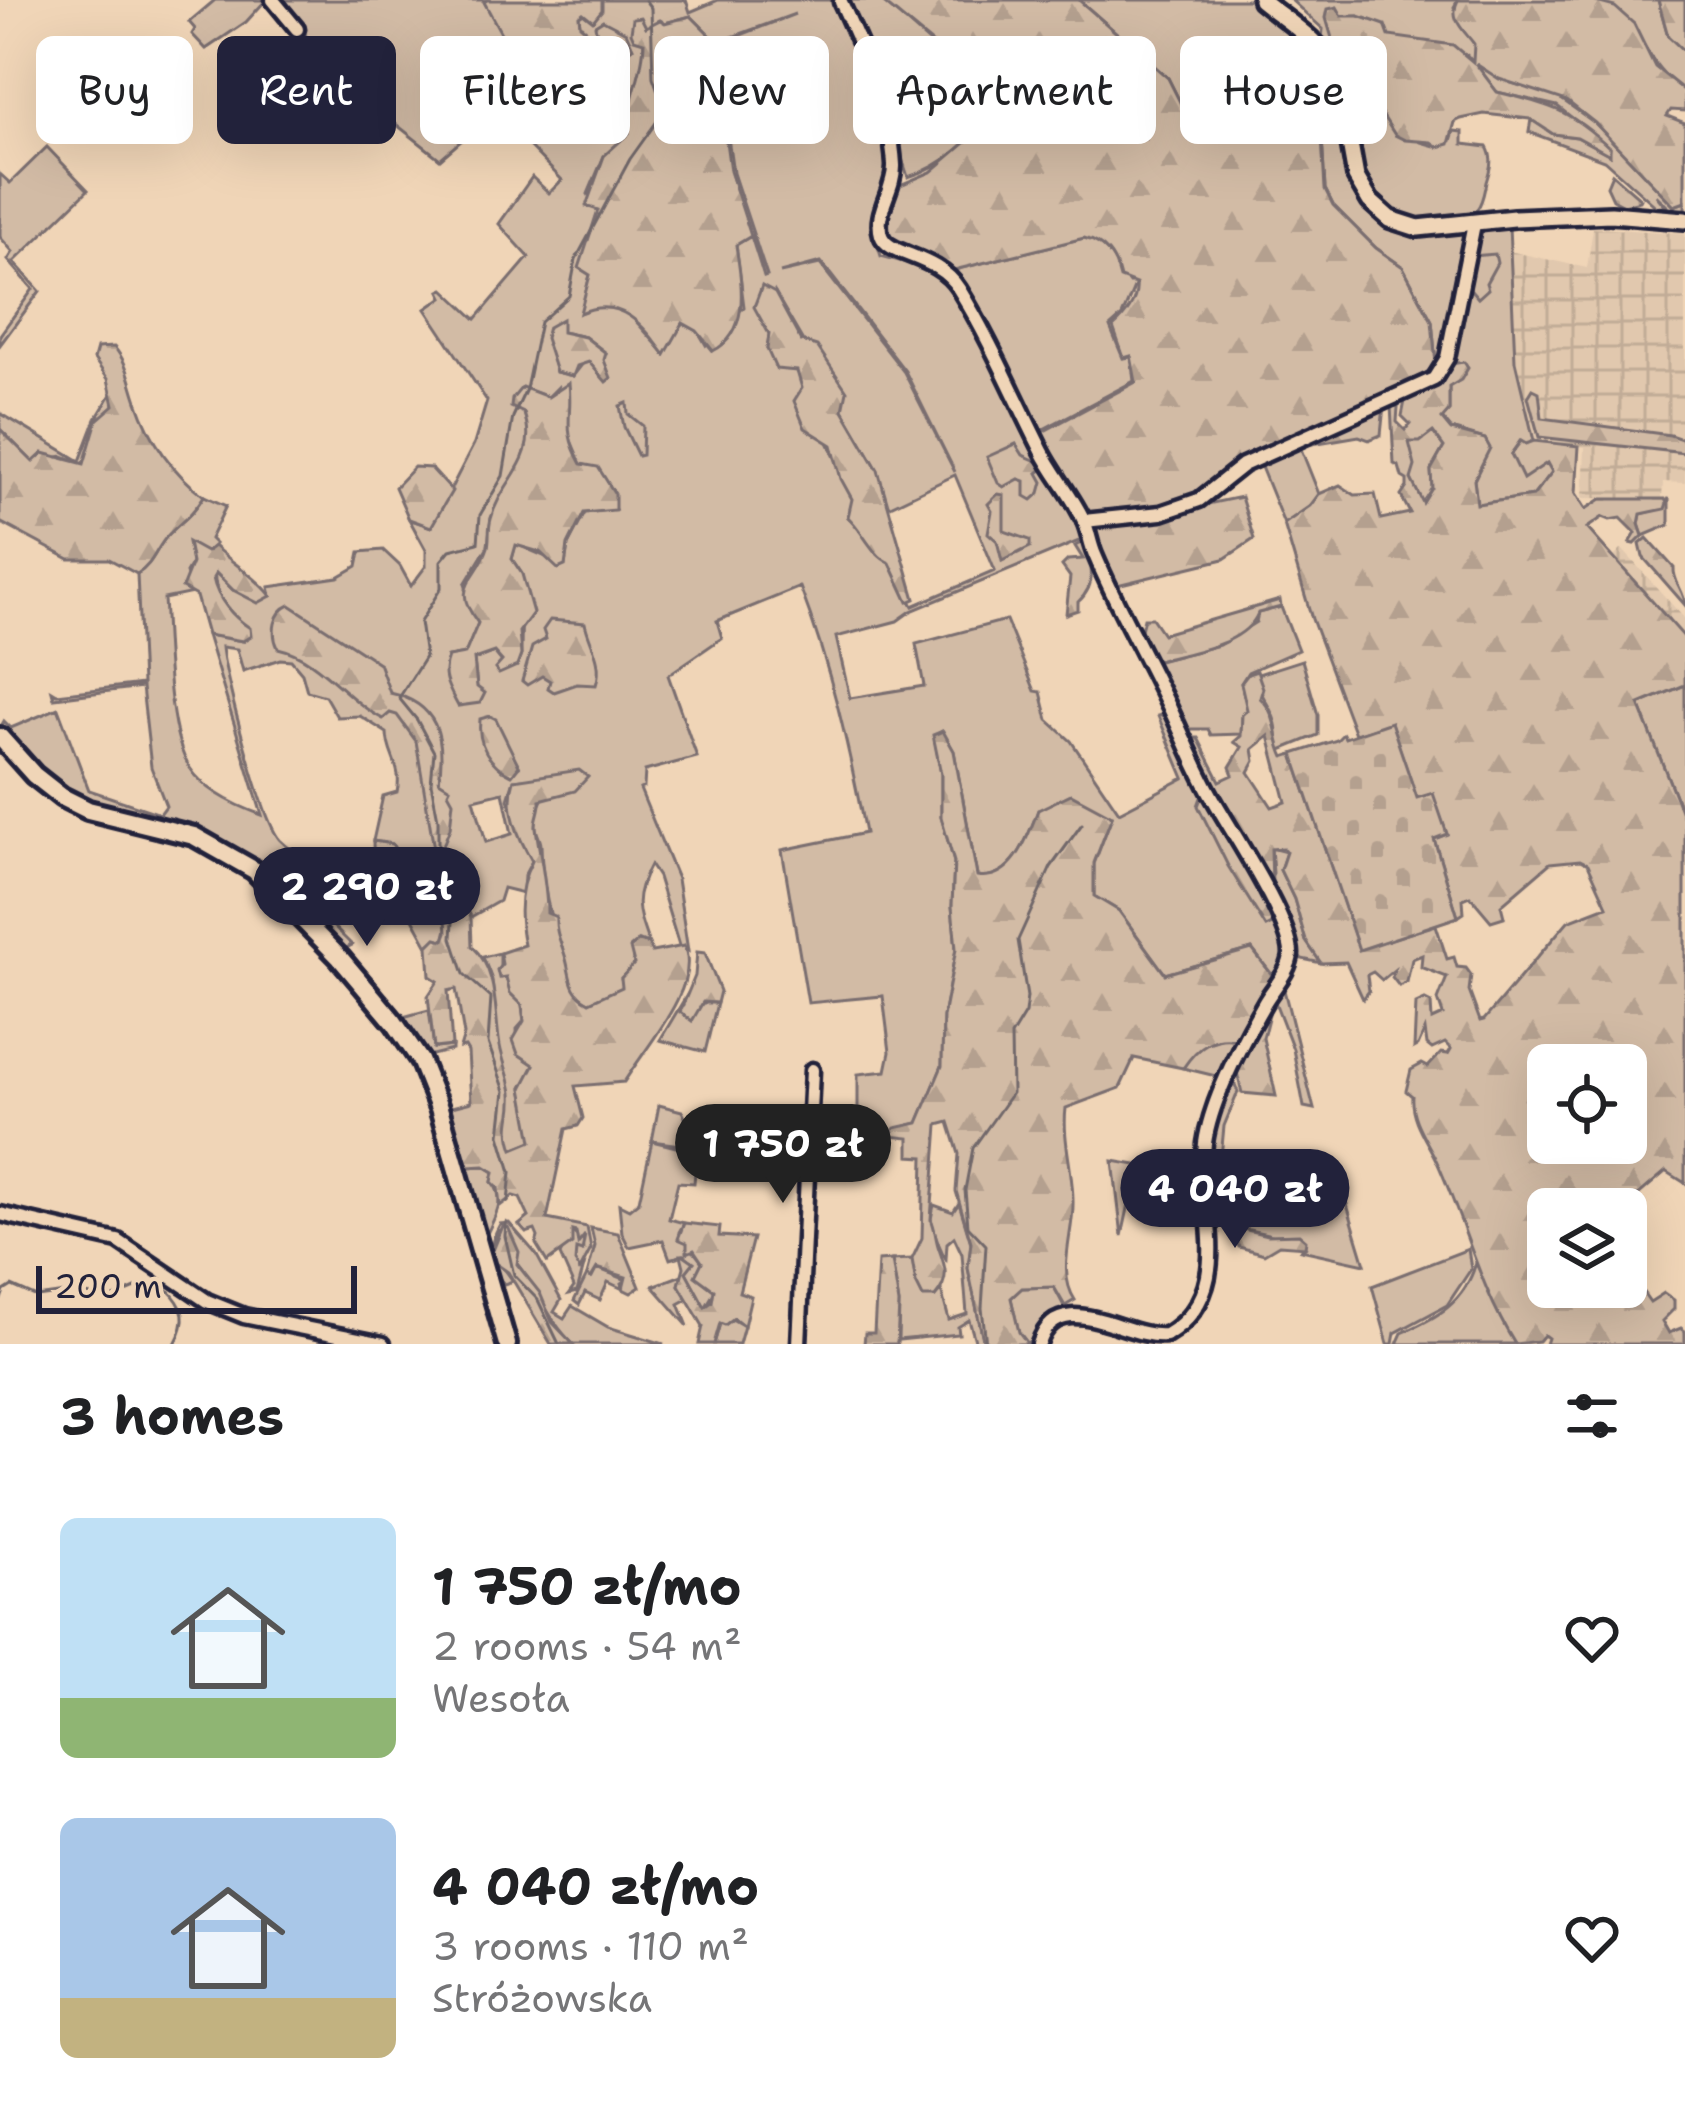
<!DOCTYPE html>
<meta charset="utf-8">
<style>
:root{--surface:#fff;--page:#f2f2f2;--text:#202124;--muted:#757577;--accent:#22223b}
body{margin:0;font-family:"Shantell Sans",sans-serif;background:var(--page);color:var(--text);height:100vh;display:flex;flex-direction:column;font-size:45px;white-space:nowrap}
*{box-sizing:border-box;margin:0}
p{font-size:39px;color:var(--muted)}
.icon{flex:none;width:66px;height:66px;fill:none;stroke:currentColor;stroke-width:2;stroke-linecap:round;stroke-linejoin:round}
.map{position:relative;height:1344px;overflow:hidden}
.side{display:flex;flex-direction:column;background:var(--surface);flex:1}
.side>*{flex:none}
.guide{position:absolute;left:36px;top:36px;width:1614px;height:108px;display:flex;gap:24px}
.fabs{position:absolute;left:1527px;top:1044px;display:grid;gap:24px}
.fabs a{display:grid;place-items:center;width:120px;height:120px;border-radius:18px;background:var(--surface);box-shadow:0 12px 48px #0002;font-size:60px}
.scale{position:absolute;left:36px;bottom:30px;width:321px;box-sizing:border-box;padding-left:12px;border:6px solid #22223b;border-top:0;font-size:33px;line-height:42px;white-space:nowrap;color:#22223b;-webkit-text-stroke:9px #f0d5b7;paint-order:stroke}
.price{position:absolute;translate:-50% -102px;padding:0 27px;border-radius:42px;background:var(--accent);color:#fff;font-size:39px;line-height:78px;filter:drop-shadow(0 3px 6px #0008)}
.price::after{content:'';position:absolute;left:50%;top:72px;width:36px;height:27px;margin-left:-18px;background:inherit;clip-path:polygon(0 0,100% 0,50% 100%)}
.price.selected{background:#222;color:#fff}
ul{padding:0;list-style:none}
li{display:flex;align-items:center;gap:36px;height:300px;padding:0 60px}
li span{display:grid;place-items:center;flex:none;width:336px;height:240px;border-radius:18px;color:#555}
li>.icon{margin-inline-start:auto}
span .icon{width:144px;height:144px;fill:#fffc;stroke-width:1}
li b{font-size:51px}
h2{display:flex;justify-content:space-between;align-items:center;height:144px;padding:0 60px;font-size:51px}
.tag{padding:0 42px;border-radius:18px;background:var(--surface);box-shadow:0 12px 48px #0002;font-size:42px;line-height:108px}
.tag.selected{background:var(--accent);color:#fff}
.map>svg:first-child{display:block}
</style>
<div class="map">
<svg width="1685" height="1344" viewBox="0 0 1685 1344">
<defs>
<pattern id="industrial-grid" width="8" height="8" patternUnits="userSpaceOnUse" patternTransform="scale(3)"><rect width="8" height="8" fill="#e1c8ae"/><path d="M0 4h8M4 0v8" fill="none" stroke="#c1ac97"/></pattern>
<pattern id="forest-firs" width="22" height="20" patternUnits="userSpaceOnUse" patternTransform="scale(3)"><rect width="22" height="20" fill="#d2bba5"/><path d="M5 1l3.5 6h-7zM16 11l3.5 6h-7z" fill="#b4a08f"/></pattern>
<pattern id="cemetery-stones" width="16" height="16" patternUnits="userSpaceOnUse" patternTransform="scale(3)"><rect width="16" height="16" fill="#d2bba5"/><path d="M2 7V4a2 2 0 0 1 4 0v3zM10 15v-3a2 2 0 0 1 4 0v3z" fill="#b4a08f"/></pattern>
<pattern id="park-dots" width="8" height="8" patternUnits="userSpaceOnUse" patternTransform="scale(3)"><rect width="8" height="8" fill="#d2bba5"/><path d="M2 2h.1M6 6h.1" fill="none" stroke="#b4a08f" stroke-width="1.8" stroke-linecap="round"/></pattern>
</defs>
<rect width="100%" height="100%" fill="#f0d5b7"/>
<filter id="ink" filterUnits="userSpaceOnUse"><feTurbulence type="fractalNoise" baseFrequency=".00833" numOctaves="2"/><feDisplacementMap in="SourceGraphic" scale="24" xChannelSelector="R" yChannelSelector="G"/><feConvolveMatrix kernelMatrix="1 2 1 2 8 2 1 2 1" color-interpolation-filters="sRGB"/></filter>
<g filter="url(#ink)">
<g fill="url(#industrial-grid)">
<path d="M 1593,228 L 1685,233 L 1685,483 L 1663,482 L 1662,499 L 1583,498 L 1585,447 L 1534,441 L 1515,361 L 1509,251 L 1587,268 Z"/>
<path d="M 1622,549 L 1685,619 L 1685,638 L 1613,558 Z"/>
</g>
<g fill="#d2bba5" stroke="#7a6e70" stroke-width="3" fill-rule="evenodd">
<path d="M 215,0 L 266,0 L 246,22 L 206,49 L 192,34 L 195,29 L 189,22 Z"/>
<path d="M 275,0 L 487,0 L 485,3 L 524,66 L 536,65 L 541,75 L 593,68 L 601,43 L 580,25 L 579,16 L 602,0 L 686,0 L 690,12 L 718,0 L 835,0 L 856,46 L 886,151 L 887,186 L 872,227 L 881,256 L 940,272 L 988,347 L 1084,539 L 911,611 L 897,621 L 836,637 L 850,698 L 924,686 L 916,644 L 1006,620 L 1035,691 L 1041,692 L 1048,720 L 1071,741 L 1119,812 L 1184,778 L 1158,716 L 1169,714 L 1267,926 L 1276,922 L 1289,959 L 1276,980 L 1252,949 L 1165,974 L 1119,911 L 1094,896 L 1094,864 L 1112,816 L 1038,810 C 1028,837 1013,882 977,876 L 954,751 L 942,731 L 934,736 L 941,774 L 941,817 L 954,862 L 952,906 L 956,949 L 943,1017 L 942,1066 L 918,1123 L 895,1129 L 883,1156 L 883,1130 L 858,1132 L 858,1074 L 886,1071 L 890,1052 L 883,996 L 808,1003 L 782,850 L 865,833 C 849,748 831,668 800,587 L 717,621 L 722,638 L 668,675 L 697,757 L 645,771 L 644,787 L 640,789 L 677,879 L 688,951 L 679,946 L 658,877 L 650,865 C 632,899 637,910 649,944 L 638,941 L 634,965 L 621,978 L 623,987 L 589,1002 C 565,991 572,976 564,956 C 549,918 542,885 541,845 C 541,839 536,833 536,827 C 534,808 547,790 558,776 L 514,780 L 508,799 L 532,861 L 524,876 L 523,893 L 503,888 L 499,901 L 471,917 L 457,888 L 444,941 L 436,939 L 428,946 L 405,904 L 373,894 L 374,881 L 424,885 L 425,875 L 419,862 L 398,855 L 392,844 L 373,841 L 383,796 L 397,792 C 403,767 387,755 387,733 L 360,716 L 337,717 L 325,696 L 307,691 L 302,673 L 291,660 L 280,659 L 243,671 L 237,649 L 222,647 C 224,674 262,821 280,840 C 304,864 342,873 368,892 L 366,904 L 288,856 L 284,858 L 279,873 L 352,945 L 346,948 L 338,945 C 301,903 263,860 211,836 C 169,817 119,816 78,795 C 50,781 30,755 10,732 L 5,734 L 0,728 L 4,721 L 11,728 L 58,708 L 89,790 L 160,814 L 166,806 L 151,767 L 142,687 L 54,698 L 52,691 L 57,694 L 142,684 L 137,574 C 154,564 156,547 169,534 C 184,519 191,516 204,496 L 226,506 L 210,539 L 215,544 L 206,552 L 189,547 L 192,563 L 186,573 L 193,593 L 164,599 C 167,642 167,733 190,768 C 205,791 237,806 262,815 L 207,635 L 243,641 C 235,620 212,594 215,572 L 233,590 L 271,596 L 269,587 L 338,577 L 357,566 L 360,552 L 383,550 L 400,566 L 411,586 L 426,566 L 426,550 L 409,519 L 431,527 L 474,444 L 487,401 L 426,309 L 443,297 L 440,291 L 444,289 L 476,319 L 529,257 L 499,224 L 532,177 L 549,193 L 562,180 L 526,143 L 540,129 L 530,115 L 506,102 L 440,159 L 354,91 ZM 795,14 L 715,45 L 733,173 L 767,276 L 764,277 L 751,236 L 736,245 L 744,307 L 706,345 L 698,331 L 682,323 L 665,354 L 625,309 L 594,307 L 581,312 L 590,275 L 598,209 L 588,194 L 604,156 L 629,133 L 627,118 L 643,70 L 644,28 L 660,21 L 665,23 L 691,16 L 710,35 L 713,44 ZM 821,262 L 905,371 L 955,472 L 904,372 L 820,264 L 780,273 ZM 775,293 L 878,470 L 886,508 L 955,475 L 995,571 L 913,606 L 890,563 L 875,552 L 865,533 L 848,517 L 853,499 L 797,371 L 767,349 ZM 562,332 L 585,337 L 606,353 L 596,370 L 590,362 L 584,362 L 573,376 L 556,372 L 548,343 ZM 558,387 L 570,438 L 581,464 L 592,467 L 615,509 L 585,513 L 568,545 L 565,565 L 516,544 L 512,559 L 522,574 L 521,655 L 517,666 L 502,662 L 494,652 L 474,660 L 477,687 L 448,657 L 465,654 L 478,623 L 465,584 L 488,546 L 491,518 L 498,503 L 520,470 L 530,434 L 524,413 L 529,390 L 548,397 ZM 501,734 L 519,766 L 502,770 L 489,757 ZM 503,792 L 512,834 L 486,842 L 474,799 Z"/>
<path d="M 844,0 L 878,0 L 886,4 L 979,86 L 995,109 C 974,138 943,167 908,177 L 861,31 Z"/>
<path d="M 1079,0 L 1250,0 L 1307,46 L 1311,64 L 1307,78 L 1319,86 L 1330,85 L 1333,79 L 1348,170 L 1371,211 L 1461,231 L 1466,237 L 1440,364 L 1436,364 L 1432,321 L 1403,267 L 1376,248 L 1333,205 L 1325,189 L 1322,137 L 1283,118 L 1241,138 L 1212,134 L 1181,104 L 1168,78 Z"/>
<path d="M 1291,0 L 1458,0 L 1454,7 L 1476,48 L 1511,83 L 1557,96 L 1595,123 L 1674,206 L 1685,202 L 1685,213 L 1672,211 L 1656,195 L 1669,211 L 1661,211 L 1604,160 L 1529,132 L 1531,119 L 1553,134 L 1577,137 L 1609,154 L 1610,148 L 1557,106 L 1497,92 L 1467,55 L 1388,36 L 1359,16 L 1341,17 L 1331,26 L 1331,32 L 1346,51 L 1360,60 L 1346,70 L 1342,63 L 1352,60 L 1351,57 L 1340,61 L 1322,39 L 1323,29 Z"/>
<path d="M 1589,0 L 1658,0 L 1668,36 L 1685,52 L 1685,91 C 1634,59 1651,18 1589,0 Z"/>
<path d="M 1352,100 L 1381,113 L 1392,125 L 1421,142 L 1438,147 L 1451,141 L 1454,131 L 1463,132 L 1463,144 L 1487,147 C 1494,159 1490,169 1486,182 C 1484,191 1483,202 1477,209 C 1459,230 1398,220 1380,200 C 1359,174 1358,132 1352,100 Z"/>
<path d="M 47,147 L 88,190 L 14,262 L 40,291 L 0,345 L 0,335 L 33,289 L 8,260 L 13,252 L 0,237 L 0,174 L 10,183 Z"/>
<path d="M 1509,226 L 1515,361 L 1534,441 L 1526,445 L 1520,441 L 1511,454 L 1534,468 L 1547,463 L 1553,471 L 1533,496 L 1477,504 L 1474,480 L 1489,447 L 1485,439 L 1451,429 L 1442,418 L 1449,411 L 1449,387 L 1463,363 L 1450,364 L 1478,234 L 1484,228 Z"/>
<path d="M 1084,238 L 1097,241 L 1109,253 L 1129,283 L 1136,283 L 1122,316 L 1110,327 L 1123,358 L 1131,357 L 1134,381 L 1036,433 L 950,271 Z"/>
<path d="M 113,391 L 114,406 L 84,464 L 63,456 L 33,462 L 0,429 L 0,413 L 80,461 L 96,419 Z"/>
<path d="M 1433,432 L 1444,447 L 1431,470 L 1432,488 L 1422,503 L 1411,479 L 1409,442 Z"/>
<path d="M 1299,444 L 1319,494 L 1311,506 L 1284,524 L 1259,462 Z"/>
<path d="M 1669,498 L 1669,525 L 1643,536 L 1639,524 L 1641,514 L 1664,508 Z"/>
<path d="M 1281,607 L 1298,650 L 1248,672 L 1241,683 L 1248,710 L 1242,715 L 1241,734 L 1211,735 L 1208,729 L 1185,729 L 1140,642 L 1147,641 L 1155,662 L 1219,645 L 1256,622 L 1258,613 Z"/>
<path d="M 1302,660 L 1318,715 L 1318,735 L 1281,750 C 1275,739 1279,732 1275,721 C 1268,699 1259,699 1258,674 Z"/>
<path d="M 1685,685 L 1685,821 L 1639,704 Z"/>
<path d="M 1271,848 L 1286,852 L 1280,870 L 1294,899 L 1306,941 L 1321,963 L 1302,959 L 1296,952 L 1266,891 L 1273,873 Z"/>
<path d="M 500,953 L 500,978 L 506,977 L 510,993 L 522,1004 L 524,1021 L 517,1029 L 518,1054 L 535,1065 L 522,1088 L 533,1141 L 512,1149 L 506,1130 L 492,980 L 483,957 Z"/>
<path d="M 1282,982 L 1314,1109 L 1304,1107 L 1293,1049 L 1275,1002 L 1274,994 Z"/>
<path d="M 380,989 L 403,1017 L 429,1010 L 434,1048 L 452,1046 L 452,1050 L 428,1056 L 446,1104 L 443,1104 L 378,995 Z"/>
<path d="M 688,993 L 686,1003 L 717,1003 L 705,1052 L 660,1040 Z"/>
<path d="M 1227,1037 L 1242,1041 L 1224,1078 L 1183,1068 L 1198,1046 Z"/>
<path d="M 448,1108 L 468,1167 L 484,1166 L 494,1172 L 492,1182 C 508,1200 493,1219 485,1238 L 448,1121 Z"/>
<path d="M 652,1141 L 688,1150 L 716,1150 L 716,1154 L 697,1153 L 694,1183 L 678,1182 L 669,1219 L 684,1223 L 679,1232 L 702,1262 L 696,1276 L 715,1291 L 705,1308 L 686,1272 L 693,1262 L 684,1255 L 670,1259 L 663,1240 L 629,1247 L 622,1233 L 619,1204 L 629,1209 L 639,1201 Z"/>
<path d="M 1113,1161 L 1199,1176 L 1200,1191 L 1194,1193 L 1195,1213 L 1129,1204 L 1122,1236 Z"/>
<path d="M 1293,1161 L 1335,1165 L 1365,1264 L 1301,1250 L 1305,1247 C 1281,1235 1261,1233 1235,1227 L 1232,1213 L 1222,1205 L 1231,1198 L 1284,1207 Z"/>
<path d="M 959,1203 L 971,1243 L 968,1268 L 984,1344 L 976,1344 L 969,1320 L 958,1327 L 959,1334 L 898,1340 L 899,1304 L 892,1260 L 912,1259 L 916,1283 L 935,1297 L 941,1290 L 949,1320 L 967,1314 L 962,1254 L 954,1237 L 947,1243 L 946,1259 C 938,1247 935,1233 931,1219 L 934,1205 L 953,1212 Z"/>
<path d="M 509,1223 L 536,1254 L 561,1300 L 554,1312 L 564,1318 L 572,1306 L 608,1327 L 664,1344 L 573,1344 C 548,1320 539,1290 517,1264 L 518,1252 L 508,1228 L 498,1231 L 493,1253 L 513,1281 L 504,1284 C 487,1266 488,1245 500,1224 Z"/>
<path d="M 571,1231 L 582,1240 L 585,1235 L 580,1269 L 584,1266 L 577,1292 L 569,1294 L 574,1287 L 560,1255 Z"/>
<path d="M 1468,1249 L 1471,1269 L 1447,1305 L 1395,1333 L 1393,1344 L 1388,1344 L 1372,1286 Z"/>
<path d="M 1476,1263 L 1515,1344 L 1397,1344 L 1402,1333 C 1438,1317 1464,1303 1476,1263 Z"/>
<path d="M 597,1268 L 627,1280 L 622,1283 L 623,1289 L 608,1282 L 600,1300 L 585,1293 L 579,1305 L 574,1301 L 587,1275 L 592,1278 Z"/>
<path d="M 682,1275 L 679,1285 L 688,1299 L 679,1304 L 688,1326 L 653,1286 Z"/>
<path d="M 1054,1287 L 1066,1310 L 1041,1324 L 1028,1344 L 1019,1333 L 1011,1298 L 1022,1288 Z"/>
<path d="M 730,1318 L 744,1326 L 739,1344 L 714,1344 L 720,1323 Z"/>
</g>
<g fill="url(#forest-firs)" stroke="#7a6e70" stroke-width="3" fill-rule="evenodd">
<path d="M 487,0 L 602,0 L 602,10 L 593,21 L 583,13 L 579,16 L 580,25 L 601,43 C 594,68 582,96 554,100 L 537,88 L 541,75 L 536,66 L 517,63 L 484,2 Z"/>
<path d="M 880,0 L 1079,0 L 1168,78 L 1181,104 L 1212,134 L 1241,138 L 1283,118 L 1299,125 L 1309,108 L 1333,104 L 1329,132 L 1322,138 L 1325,189 L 1333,205 L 1376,248 L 1403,267 L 1432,321 L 1436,364 L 1408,389 L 1254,451 L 1186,501 L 1143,510 L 1089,513 L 1077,505 L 1037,435 L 1136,382 L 1131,356 L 1124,358 L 1113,327 C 1125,317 1138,300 1136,284 L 1120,278 C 1115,257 1105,243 1084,238 L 950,271 L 885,239 L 882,221 L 898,186 L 931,172 L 984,127 L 997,109 L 961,67 Z"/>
<path d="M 1458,0 L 1589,0 L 1615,7 L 1634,24 L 1655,67 L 1685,91 L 1685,111 L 1671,110 L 1667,116 L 1685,123 L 1685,202 L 1674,206 L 1595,123 L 1567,101 L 1499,79 L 1476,64 L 1497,92 C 1549,104 1570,110 1610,148 L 1610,155 L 1577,137 L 1553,134 L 1530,119 L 1484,114 L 1461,119 L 1455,122 L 1449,144 L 1438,147 L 1431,142 L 1405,140 L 1395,135 L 1381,113 L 1352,100 L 1346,70 L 1359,59 L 1334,45 L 1326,18 L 1328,9 L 1337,7 L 1342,16 L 1359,16 L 1385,25 L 1389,36 L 1453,45 L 1473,62 L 1474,44 C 1464,30 1448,19 1458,0 Z"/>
<path d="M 1658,0 L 1685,0 L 1685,52 L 1668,36 Z"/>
<path d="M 691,16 L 710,35 L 713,44 L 730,171 L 751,236 L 736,245 C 741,280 752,332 713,351 L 697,331 L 683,323 L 665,355 C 643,325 620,295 580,313 L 590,275 L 579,268 L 598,210 L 586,206 L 604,156 L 629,133 C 625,103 644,74 644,42 L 634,39 L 631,32 L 633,18 L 641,17 L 646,27 L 660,20 L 665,23 Z"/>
<path d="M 603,20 L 626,32 L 633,48 L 623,54 L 596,30 L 595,25 Z"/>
<path d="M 1307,46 L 1323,60 L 1333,79 L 1325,94 L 1307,78 L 1311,64 L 1303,51 Z"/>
<path d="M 1495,254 L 1497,263 L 1486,283 L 1488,289 L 1478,298 L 1465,283 L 1472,256 Z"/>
<path d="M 762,286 L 775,293 L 801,341 L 817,346 L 847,391 L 843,410 L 878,470 L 915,599 L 908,602 L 890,563 C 872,556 863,531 848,517 L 852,499 L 841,479 L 832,445 L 805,428 L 794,401 L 802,388 L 797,371 L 776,369 L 767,349 L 769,334 L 754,307 Z"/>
<path d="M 562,319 L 562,332 L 585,337 L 606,353 L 604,360 L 611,378 L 606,382 L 589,362 L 577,366 L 573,376 L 556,372 L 545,338 L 548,327 Z"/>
<path d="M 114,347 C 128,363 130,381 137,401 C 150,440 172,472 204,496 C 191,516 184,519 169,534 C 156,547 154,564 137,574 L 109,559 L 69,559 L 0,522 L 0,429 L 33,462 L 43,453 L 84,464 L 97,420 L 114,405 L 108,379 L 94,359 L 97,348 Z"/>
<path d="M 1464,362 L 1468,368 L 1461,380 L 1449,387 L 1449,411 L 1442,419 L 1451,430 L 1485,439 L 1490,448 L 1474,480 L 1477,504 L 1533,496 L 1552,472 L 1547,463 L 1523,479 L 1511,454 L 1521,441 L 1526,444 L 1534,441 L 1579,446 L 1576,493 L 1586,509 L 1601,499 L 1665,499 L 1667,503 L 1665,509 L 1641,514 L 1639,524 L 1643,536 L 1635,544 L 1630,543 L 1636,533 L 1621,518 L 1610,520 L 1603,517 L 1587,528 L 1685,638 L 1685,685 L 1639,704 L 1685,821 L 1685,1183 L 1666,1171 L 1622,1209 L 1548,1209 L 1548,1287 L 1626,1287 L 1626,1268 L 1650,1302 L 1664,1293 L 1674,1300 L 1674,1309 L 1662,1321 L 1669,1333 L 1681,1328 L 1685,1331 L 1685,1344 L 1546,1344 L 1548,1338 L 1544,1335 L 1539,1341 L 1515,1344 C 1480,1288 1465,1224 1438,1164 C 1428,1142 1410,1120 1412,1096 L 1406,1091 L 1411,1070 L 1422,1064 L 1428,1067 L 1441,1053 L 1448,1054 L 1451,1049 L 1445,1043 L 1432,1049 L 1427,1045 L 1425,1030 L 1418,1046 L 1414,1048 L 1416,1004 L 1425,1000 L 1431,1003 L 1432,1020 L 1443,1015 L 1438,1000 L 1447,977 L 1421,967 L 1422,955 L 1412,959 L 1407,982 L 1399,986 L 1392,977 L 1394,970 L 1382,980 L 1373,972 L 1367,975 L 1369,991 L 1363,999 L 1346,962 L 1321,963 L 1306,941 L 1294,899 L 1280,870 L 1286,852 L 1283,848 L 1271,849 L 1272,885 L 1263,895 L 1276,922 L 1266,927 L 1228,866 L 1198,806 L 1203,792 L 1189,738 L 1198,738 L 1220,781 L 1233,775 L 1230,767 L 1242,747 L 1234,742 L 1241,736 L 1242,715 L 1247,710 L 1241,683 L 1248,674 L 1257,671 L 1263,688 L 1260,698 C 1278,714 1274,737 1284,757 L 1293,754 L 1359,949 L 1436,925 L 1447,959 L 1454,957 L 1457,967 L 1466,968 L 1471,975 L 1469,991 L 1480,1021 L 1484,1020 L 1568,921 L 1607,906 L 1588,864 L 1580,860 L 1550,863 L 1501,905 L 1504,917 L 1491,921 L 1470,896 L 1463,899 L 1464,913 L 1458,917 L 1434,839 L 1447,834 L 1432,794 L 1417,799 L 1391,723 L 1355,734 L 1312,619 L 1284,524 L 1310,506 L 1319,494 L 1340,485 L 1355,495 L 1375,494 L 1381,519 L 1410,513 L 1401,496 L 1407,487 L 1407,480 L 1402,477 L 1399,466 L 1394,464 L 1391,405 L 1398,407 L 1397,422 L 1405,430 L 1410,424 L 1402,416 L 1405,401 L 1435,385 L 1450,364 ZM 1433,432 L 1444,447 L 1431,470 L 1432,488 L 1423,503 L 1411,479 L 1415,466 L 1409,442 L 1420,442 ZM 1269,736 L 1286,802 L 1272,807 L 1249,772 L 1255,761 L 1253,749 ZM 1548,1065 L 1626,1065 L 1626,1143 L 1548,1143 Z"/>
<path d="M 569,383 C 573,418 561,428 581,464 L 598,467 L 615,494 L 615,510 L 584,513 L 568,545 L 565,566 L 558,569 L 540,552 L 516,545 L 512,559 L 522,574 L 533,613 L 519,632 L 521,655 L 517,666 L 499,674 L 495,669 L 502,661 L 494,652 L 474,659 L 477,687 L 485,693 L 480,703 L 458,706 C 449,689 440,676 448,657 L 465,654 L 478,623 C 449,585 477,582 488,547 C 490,538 488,528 491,519 C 501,479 540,461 524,413 L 511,407 L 512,399 L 522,387 L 548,397 Z"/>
<path d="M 1533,389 L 1539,392 L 1542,418 L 1670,435 L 1685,440 L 1685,453 L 1539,437 L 1528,397 Z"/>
<path d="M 627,403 L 628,414 L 643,426 L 642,455 L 638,456 L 624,427 L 620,406 Z"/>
<path d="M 1384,406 L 1381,435 L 1369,440 L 1359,436 L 1312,444 L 1310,437 Z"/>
<path d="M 1016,444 L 1023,455 L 1041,463 L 1043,469 L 1038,473 L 1043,482 L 1040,493 L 1032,500 L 1025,496 L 1025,481 L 1019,479 L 1004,487 L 998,483 L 987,457 Z"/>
<path d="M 414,467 L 431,468 L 452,491 L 431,527 L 409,519 L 395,487 Z"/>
<path d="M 998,494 L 1004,495 L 1004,531 L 1030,540 L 1030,547 L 1002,561 L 997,541 L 988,533 L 992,511 L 988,504 Z"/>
<path d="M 1241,497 L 1254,539 L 1224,559 L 1113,586 L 1092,535 L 1102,526 Z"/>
<path d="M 1647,538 L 1674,568 C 1673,583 1685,591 1685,605 L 1643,557 L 1640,544 Z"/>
<path d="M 188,542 L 206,552 L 214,546 C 232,563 257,577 271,596 L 258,603 L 233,590 L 216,573 L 213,578 C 217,599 233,617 250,628 L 251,636 L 243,641 L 207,635 L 196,596 L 182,588 L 192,563 Z"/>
<path d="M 1083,542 C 1093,564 1097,585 1078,602 L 1078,610 L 1066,614 L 1070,577 L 1062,566 L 1068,560 L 1083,559 L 1075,546 Z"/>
<path d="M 1280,600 L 1281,607 L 1258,613 C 1244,647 1186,652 1154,662 L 1141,630 L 1144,618 L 1152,618 L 1163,634 Z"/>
<path d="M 290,605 L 379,663 L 390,693 C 437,703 446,737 439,781 L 450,788 L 448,792 L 453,801 L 450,828 L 442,848 L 452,861 L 453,884 L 445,889 L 437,886 L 428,851 L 434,849 L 416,741 L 397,715 L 390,713 L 383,719 C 346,700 319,657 278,648 C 271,633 273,612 290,605 Z"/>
<path d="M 550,620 L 585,623 C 589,643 604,661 596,685 L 577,684 L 554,692 L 548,688 L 550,681 L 542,676 L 527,685 L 522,681 L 532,647 L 546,639 L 543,630 Z"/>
<path d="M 490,716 L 496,719 L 519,766 L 512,775 C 489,765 477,744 480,719 Z"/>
<path d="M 943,731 L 954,751 L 977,876 C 1013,882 1028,837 1038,810 L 1071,794 L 1112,816 L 1094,863 L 1094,896 L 1119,911 L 1165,974 L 1252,949 L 1276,980 L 1242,1041 C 1214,1033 1198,1046 1183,1068 L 1134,1058 L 1120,1088 L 1066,1108 C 1062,1141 1074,1172 1073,1205 C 1073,1235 1057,1273 1075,1300 L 1065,1306 L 1054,1287 L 1022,1288 L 1011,1298 L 1019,1332 L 1028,1344 L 984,1344 L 968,1268 L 971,1242 L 956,1191 L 959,1154 L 949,1122 L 938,1125 L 931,1219 C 936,1230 935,1238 939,1249 C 946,1268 950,1279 935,1297 L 923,1297 L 916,1283 L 912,1259 L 922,1238 L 924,1157 L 909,1156 L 909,1138 L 890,1136 L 895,1128 L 918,1123 L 942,1066 L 943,1017 L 956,949 L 952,906 L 954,862 L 941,817 L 941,774 L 933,735 Z"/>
<path d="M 579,770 L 588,777 L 575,791 L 540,800 C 541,810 535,818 536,828 C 540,857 547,885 547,913 L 556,917 C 555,933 562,944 566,959 C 571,977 569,992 589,1002 L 622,987 L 621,978 L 634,964 L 630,948 L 638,941 L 649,944 L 652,952 L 684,946 C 702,985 645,1048 624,1082 L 575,1086 L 583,1118 L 578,1126 L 566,1129 L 547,1219 L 587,1227 L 591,1249 L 580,1270 L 575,1262 L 576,1249 L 582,1251 L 585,1235 L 578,1244 L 576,1232 L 572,1231 L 572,1244 L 547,1262 L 536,1244 L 538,1237 L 535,1230 L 526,1233 L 519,1225 L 529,1217 L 520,1198 L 513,1196 L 500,1206 L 498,1188 L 492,1182 L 494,1172 L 484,1166 L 468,1167 L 448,1118 L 448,1108 L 471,1102 L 468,1052 L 465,1047 L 460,1048 L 464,1035 L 456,989 L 448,991 L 452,1046 L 434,1048 L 428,996 L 438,981 L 430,976 L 428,946 L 436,938 L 444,940 L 447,932 L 444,895 L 457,887 L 471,917 L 472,946 C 499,971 494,1012 500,1046 C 503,1062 510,1077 512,1093 C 514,1117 504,1124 513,1149 L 532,1141 L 522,1088 L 534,1065 L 518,1054 L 513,1040 L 524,1021 L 522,1005 L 510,993 L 506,977 L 499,978 L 497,970 L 502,964 L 500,953 L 524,945 C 518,917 518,887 532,861 C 518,837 505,808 514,780 Z"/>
<path d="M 373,841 L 392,844 L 399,855 L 421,863 L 425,875 L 420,893 L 405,898 L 395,881 L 379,884 L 374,881 Z"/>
<path d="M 697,952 L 705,953 L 720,991 L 717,1003 L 703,1002 L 692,1021 L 680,1012 L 695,976 Z"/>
<path d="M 1274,994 L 1263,1038 L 1276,1096 L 1242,1093 L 1236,1068 Z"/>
<path d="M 1232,1077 L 1238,1092 L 1224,1126 L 1219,1178 L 1207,1174 L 1211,1123 Z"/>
<path d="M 659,1105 L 682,1111 L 691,1130 L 687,1146 L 652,1141 Z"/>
<path d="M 684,1223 L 720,1227 L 719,1236 L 753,1238 L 739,1292 L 751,1296 L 744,1326 L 734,1318 L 725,1325 L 720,1323 L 714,1344 L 699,1344 L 703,1326 L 679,1285 L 684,1267 L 681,1255 L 684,1255 L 694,1262 L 686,1272 L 705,1307 L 712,1302 L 714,1290 L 695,1276 L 702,1262 L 694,1250 L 687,1253 L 687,1243 L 678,1239 Z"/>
<path d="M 503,1226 L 508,1227 L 519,1252 L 517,1264 L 540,1293 L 552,1322 L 573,1344 L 551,1344 L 508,1272 L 495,1263 L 492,1253 Z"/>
<path d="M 1235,1227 L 1267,1235 L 1299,1234 L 1306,1240 L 1305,1247 L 1279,1245 L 1264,1254 L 1239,1247 L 1231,1232 Z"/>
<path d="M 591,1228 L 618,1233 L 640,1287 L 631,1293 L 623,1289 L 626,1277 L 597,1268 L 591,1278 L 587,1275 L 595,1246 Z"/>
<path d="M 892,1260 L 899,1304 L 897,1344 L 864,1344 L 865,1333 L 874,1333 L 878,1261 Z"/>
</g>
<path fill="url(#cemetery-stones)" stroke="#7a6e70" stroke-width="3" d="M 1391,722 L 1417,798 L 1433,793 L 1447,834 L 1434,839 L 1458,917 L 1359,950 L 1293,754 L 1337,740 L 1343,734 L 1345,738 Z"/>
<path fill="url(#park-dots)" stroke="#7a6e70" stroke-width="3" d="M 1612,174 L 1641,199 L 1640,201 L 1624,205 L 1613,199 L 1607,186 Z"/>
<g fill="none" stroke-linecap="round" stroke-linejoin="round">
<g stroke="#71676b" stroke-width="3">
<path d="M 508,1202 L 511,1172 L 500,1135 L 505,1091 L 488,1043 L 491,998 L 464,974 L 452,938 L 454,904 L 438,855 L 438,819 L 431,783 L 434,752 L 417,720 L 399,698 L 425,657 L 420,622 L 441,588 L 441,561 L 450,550 L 478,543 L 480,515 L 503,476 L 513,417 L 526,389 L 540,322 L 569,296 L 576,259 L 630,159 L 665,110 L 653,77 L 651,8 L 645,0"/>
<path d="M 506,1222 L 505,1236 L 514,1275 L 538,1300 L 559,1344"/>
<path d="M 0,1302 L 4,1291 L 12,1286 L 37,1297 L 72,1292 L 112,1298 L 138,1287 L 166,1288 C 186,1307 188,1320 175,1344"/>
<path d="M 986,1344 L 982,1308 L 986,1245 L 968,1226 L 965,1190 L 973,1148 L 1012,1093 L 1011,1036 L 1025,1013 L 1027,997 L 1018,940 L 1051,867 L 1082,824"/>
</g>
<defs>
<g id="minor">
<path d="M 273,0 L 297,29"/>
<path d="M 841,2 C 864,52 891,109 894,165 C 895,189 874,212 881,235 C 888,257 936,253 959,289 C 991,341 1014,396 1042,451 C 1054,475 1073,496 1084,521 C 1089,532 1090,544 1095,555 C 1116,605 1144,653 1167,702 C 1183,735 1196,769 1214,800 C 1232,832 1291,921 1291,954 C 1290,971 1273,988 1265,1002 C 1243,1040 1211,1100 1205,1143 C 1197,1207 1240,1291 1166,1335 C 1127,1340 1058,1284 1039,1344"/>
<path d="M 1084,521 L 1161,513 L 1199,500 L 1243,465 L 1434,379 L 1447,358 L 1474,224"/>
<path d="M 0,1214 L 118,1241 L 207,1301 L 244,1316 L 383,1344"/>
<path d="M 799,1344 L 812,1070"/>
</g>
<path id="tertiary" d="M 1261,0 C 1288,22 1319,40 1337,71 L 1356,177 L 1370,201 L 1390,219 L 1418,228 L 1514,218 L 1611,214 L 1685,220"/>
<path id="secondary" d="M 0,737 L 34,775 L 62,797 L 88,810 L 194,836 L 254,870 L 340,958 L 394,1022 L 420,1060 L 439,1108 L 507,1344"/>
</defs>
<use href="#minor" stroke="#22223b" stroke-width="21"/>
<use href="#tertiary" stroke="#22223b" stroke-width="24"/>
<use href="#secondary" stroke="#22223b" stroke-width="26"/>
<use href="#minor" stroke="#f0d5b7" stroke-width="12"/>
<use href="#tertiary" stroke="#f0d5b7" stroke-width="15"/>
<use href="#secondary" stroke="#f0d5b7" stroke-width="16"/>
</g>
</g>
</svg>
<div class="fabs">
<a><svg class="icon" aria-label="locate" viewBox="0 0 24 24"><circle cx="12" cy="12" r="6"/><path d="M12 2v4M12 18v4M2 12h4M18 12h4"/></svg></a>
<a><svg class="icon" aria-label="layers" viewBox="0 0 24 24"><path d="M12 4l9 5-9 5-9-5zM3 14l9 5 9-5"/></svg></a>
</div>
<div class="scale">200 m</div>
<b class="price" style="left:367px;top:949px">2 290 zł</b>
<b class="price selected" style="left:783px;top:1206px">1 750 zł</b>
<b class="price" style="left:1235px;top:1251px">4 040 zł</b>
<div class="guide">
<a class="tag">Buy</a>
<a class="tag selected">Rent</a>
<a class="tag">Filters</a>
<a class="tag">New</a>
<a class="tag">Apartment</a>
<a class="tag">House</a>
</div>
</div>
<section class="side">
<h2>3 homes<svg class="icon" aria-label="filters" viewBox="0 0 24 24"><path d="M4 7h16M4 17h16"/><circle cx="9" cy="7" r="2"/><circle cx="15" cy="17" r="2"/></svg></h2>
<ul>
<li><span style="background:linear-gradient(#bfe0f5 75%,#8fb573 0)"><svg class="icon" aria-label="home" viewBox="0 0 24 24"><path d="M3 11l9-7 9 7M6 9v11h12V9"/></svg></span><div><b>1 750 zł/mo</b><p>2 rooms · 54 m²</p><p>Wesoła</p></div><svg class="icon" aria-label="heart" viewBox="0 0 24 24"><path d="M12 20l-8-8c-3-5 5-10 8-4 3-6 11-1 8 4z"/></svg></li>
<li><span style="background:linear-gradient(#a9c7e8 75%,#c2b280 0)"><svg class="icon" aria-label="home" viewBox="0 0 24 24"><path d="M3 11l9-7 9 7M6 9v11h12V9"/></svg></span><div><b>4 040 zł/mo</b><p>3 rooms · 110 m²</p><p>Stróżowska</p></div><svg class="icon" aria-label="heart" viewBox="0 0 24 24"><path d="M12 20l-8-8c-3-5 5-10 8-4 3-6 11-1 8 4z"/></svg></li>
</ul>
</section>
